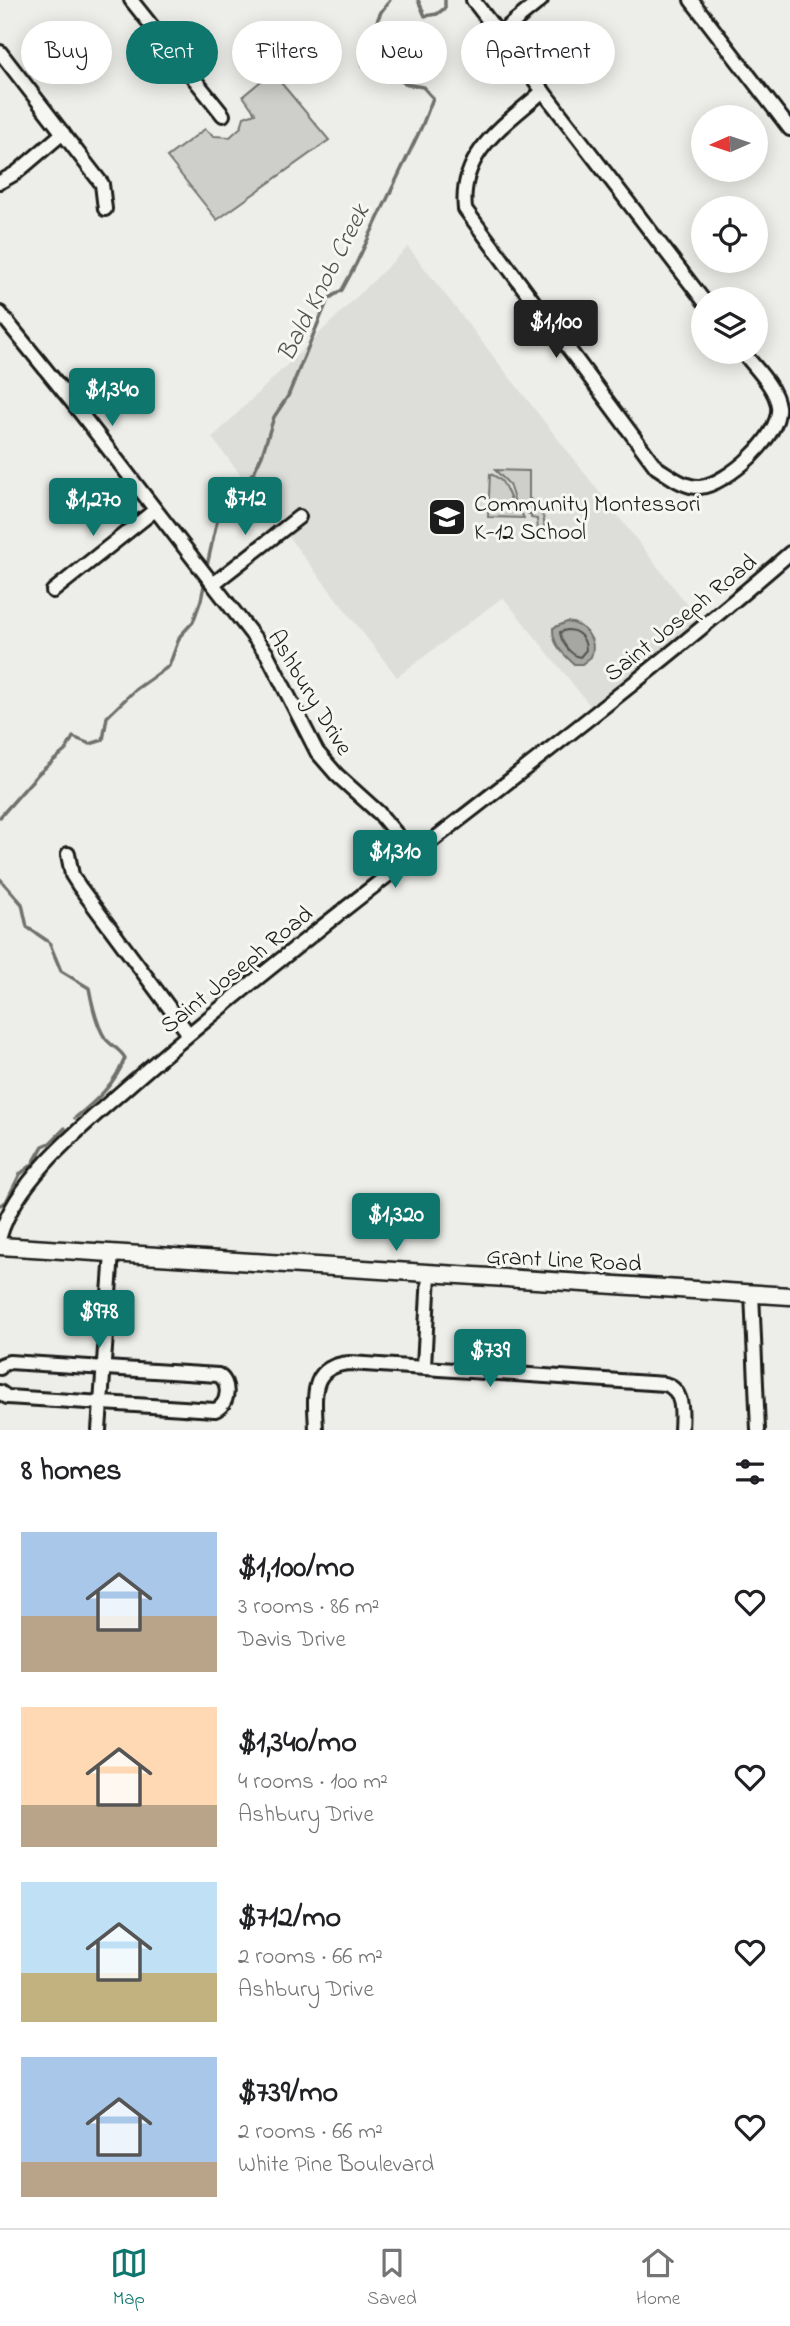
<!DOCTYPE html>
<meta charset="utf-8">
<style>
:root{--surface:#fff;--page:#f2f2f2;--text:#202124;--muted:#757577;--line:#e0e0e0;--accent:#0f766e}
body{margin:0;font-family:"Indie Flower",sans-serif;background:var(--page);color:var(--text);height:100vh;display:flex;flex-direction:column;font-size:26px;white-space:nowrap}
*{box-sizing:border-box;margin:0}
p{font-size:23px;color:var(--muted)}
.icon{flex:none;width:38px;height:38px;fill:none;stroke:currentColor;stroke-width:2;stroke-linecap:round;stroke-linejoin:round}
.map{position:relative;height:1430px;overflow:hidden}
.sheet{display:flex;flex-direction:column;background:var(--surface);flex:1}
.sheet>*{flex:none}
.banner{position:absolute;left:21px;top:21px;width:749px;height:63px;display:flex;gap:14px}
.needle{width:46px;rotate:267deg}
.buttons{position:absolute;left:691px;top:105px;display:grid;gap:14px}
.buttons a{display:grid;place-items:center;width:77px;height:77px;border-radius:50%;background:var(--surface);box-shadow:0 4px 18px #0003;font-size:35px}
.price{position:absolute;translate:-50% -60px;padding:0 16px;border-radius:7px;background:var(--accent);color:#fff;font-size:23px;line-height:46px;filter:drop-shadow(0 2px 4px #0008)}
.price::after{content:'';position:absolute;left:50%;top:42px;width:21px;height:16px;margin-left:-10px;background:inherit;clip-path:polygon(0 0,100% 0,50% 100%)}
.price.selected{background:#222;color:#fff}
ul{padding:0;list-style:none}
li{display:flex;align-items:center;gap:21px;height:175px;padding:0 21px}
li span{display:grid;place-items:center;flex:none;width:196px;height:140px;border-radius:0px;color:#555}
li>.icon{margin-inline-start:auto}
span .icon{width:84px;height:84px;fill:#fffc;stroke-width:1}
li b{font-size:30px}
h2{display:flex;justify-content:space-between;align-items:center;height:84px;padding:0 21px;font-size:30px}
.chip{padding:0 24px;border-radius:32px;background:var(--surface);box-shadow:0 4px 18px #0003;font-size:24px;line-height:63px}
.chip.selected{background:var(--accent);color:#fff}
.menu{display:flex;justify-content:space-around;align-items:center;height:98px;border-top:2px solid var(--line);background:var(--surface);font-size:19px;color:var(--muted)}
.menu a{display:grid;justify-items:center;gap:4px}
.menu .selected{color:var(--accent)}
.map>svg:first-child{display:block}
</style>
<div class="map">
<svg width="790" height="1430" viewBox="0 0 790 1430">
<rect width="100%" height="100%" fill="#edede9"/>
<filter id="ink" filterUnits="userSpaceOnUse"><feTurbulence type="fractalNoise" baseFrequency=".0143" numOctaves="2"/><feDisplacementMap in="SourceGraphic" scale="14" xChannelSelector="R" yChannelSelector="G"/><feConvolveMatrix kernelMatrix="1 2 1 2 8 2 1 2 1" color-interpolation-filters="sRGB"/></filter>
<g filter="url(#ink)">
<path fill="#ddddda" d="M 408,247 L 700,621 L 592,708 L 503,597 L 397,677 L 212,438 Z"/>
<g fill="#cececb" stroke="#757574" stroke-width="2">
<path d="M 272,72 L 329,140 L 217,220 L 167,157 L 205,129 L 214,136 L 230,137 L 241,127 L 244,117 L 255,113 L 243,96 Z"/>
<path d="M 495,470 L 529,471 L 529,514 L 515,503 L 509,484 Z"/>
<path d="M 490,474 C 507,480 505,491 514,505 C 517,510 522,512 524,518 L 488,517 Z"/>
<path d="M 531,500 C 538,507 546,516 544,527 L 538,531 L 537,519 L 531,518 Z"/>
</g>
<path fill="#a6a6a3" stroke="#6f6f6d" stroke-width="2" d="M 567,622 C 584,624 598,639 591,657 L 582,664 L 574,664 C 563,654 552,644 553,628 Z"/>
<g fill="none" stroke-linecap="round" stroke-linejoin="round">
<path stroke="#535352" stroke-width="2" d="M 567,630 C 578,630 586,638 586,650 L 580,657 C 570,655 561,642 560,632 Z"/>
<g stroke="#6f6f6d" stroke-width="3.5">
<path d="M 418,0 L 425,16 L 437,14 L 445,8 L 445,0"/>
<path d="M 206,570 L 217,521 L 231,494 L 254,472 L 262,455 L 274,417 L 288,396 L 328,299 L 342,290 L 356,264 L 422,126 L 433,98 L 423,87 L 406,84 L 387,72 L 363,65 L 361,57 L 381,12 L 390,0"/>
<path d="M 0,817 L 38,774 L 66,750 L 73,737 L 90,744 L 103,740 L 107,717 L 135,690 L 169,666 L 180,636 L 193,622 L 201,600 L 205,581"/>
<path d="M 0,879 L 22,904 L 27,927 L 49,942 L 61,971 L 89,988 C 92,1004 96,1024 105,1038 C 111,1046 120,1049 125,1058 C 115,1084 96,1101 75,1118"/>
<path d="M 0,1205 L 6,1202 L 20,1174 L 32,1165 L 43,1146 L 50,1143 L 65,1128"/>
</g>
<defs>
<g id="minor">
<path d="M 131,0 L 223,115"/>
<path d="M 473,0 L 704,301"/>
<path d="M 691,0 L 790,129"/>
<path d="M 499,34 L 541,0"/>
<path d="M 0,52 L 102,184 L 105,209"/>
<path d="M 543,91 C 505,125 459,152 465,209 L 656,467 C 669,475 684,488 700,487 C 727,484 782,436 778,406 C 775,386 754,367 743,352"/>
<path d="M 0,182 L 16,173 L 63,133"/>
<path d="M 0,313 L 76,407 L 267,654 L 317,752 L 337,775 L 379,813 L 413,854"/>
<path d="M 213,584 L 299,517"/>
<path d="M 53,591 L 155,510"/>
<path d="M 68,854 L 72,875 L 79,886 L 188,1033"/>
<path d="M 0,1236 C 16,1180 82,1127 125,1089 C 184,1037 246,987 308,938 C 469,810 635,688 790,553"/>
<path d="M 752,1293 L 758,1430"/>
<path d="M 424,1366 L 429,1274"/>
<path d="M 0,1368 L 1,1365 L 9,1362 L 218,1375 C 231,1382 229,1405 215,1410 L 7,1397 L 0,1392"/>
<path d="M 99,1430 L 112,1253"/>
<path d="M 316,1430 C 315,1398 308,1366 350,1363 L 665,1384 C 684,1390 682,1413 681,1430"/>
</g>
<path id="major" d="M 0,1246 L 790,1296"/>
</defs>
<use href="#minor" stroke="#1c1c1c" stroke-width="18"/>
<use href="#major" stroke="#1c1c1c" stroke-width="21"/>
<use href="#minor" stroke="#f6f6f2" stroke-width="12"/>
<use href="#major" stroke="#f6f6f2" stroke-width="16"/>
</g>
</g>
<defs>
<symbol id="school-square" viewBox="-11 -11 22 22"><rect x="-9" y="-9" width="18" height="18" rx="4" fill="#1c1c1c" stroke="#f6f6f2"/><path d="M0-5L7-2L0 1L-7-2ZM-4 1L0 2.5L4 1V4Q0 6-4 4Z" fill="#fff"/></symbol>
</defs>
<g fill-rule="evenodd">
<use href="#school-square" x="425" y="495" width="44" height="44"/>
</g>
<g text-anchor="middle" stroke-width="6" stroke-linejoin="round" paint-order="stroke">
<g font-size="24" fill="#1c1c1c" stroke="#f6f6f2" text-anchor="start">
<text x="474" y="511">Community Montessori<tspan x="474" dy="28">K-12 School</tspan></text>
</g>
<g font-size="24" fill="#1c1c1c" stroke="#f6f6f2">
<text transform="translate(680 617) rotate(-39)" y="8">Saint Joseph Road</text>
<text transform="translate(311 692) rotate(59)" y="8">Ashbury Drive</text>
<text transform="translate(236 969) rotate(-39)" y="8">Saint Joseph Road</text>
<text transform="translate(564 1259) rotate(3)" y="8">Grant Line Road</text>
</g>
<g font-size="26" font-style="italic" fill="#535352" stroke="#f6f6f2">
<text transform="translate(322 282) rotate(-63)" y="9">Bald Knob Creek</text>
</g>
</g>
</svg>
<div class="buttons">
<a><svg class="needle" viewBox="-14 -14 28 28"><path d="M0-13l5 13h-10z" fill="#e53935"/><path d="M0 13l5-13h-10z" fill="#757577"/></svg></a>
<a><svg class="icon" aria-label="locate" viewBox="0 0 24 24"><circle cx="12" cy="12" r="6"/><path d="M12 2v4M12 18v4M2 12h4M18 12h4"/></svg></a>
<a><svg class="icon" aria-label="layers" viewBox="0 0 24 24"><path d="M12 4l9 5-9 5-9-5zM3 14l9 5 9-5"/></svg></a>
</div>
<b class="price selected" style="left:556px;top:360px">$1,100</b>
<b class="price" style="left:112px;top:428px">$1,340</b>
<b class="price" style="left:245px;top:537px">$712</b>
<b class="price" style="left:93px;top:538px">$1,270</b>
<b class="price" style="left:395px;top:890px">$1,310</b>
<b class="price" style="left:396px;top:1253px">$1,320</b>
<b class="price" style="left:99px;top:1350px">$978</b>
<b class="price" style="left:490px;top:1389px">$739</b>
<div class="banner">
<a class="chip">Buy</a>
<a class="chip selected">Rent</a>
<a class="chip">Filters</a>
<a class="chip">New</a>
<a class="chip">Apartment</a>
</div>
</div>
<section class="sheet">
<h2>8 homes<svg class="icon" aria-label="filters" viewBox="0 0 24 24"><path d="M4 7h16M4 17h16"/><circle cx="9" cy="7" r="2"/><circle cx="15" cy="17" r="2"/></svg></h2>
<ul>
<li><span style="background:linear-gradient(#a9c7e8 60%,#b9a48a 0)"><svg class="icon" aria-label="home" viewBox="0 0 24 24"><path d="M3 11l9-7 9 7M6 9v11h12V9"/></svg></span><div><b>$1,100/mo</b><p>3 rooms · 86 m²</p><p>Davis Drive</p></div><svg class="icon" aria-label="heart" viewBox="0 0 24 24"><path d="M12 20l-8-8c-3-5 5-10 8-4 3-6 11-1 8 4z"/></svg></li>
<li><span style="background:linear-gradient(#ffd9b3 70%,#b9a48a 0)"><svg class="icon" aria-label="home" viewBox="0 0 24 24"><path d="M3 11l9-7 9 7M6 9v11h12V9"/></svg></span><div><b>$1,340/mo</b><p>4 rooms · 100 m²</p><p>Ashbury Drive</p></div><svg class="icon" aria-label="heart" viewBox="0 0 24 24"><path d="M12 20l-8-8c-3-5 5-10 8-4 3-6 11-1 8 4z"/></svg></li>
<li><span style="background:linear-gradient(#bfe0f5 65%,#c2b280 0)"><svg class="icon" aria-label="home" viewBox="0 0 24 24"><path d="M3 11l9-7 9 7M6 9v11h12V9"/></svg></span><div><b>$712/mo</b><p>2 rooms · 66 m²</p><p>Ashbury Drive</p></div><svg class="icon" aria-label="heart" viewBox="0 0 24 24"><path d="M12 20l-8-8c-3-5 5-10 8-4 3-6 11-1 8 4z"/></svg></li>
<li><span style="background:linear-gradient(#a9c7e8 75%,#b9a48a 0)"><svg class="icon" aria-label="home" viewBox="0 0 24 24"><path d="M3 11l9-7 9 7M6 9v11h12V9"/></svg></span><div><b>$739/mo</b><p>2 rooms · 66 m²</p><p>White Pine Boulevard</p></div><svg class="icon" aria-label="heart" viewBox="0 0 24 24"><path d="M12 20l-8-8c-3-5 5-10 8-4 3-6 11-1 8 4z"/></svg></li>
</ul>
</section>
<nav class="menu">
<a class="selected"><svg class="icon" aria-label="map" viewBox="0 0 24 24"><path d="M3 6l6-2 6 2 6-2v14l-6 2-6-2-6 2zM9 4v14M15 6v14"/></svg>Map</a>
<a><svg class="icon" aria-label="saved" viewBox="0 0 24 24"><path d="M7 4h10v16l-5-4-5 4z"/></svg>Saved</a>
<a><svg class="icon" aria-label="home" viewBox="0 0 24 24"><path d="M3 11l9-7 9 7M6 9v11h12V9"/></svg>Home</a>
</nav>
